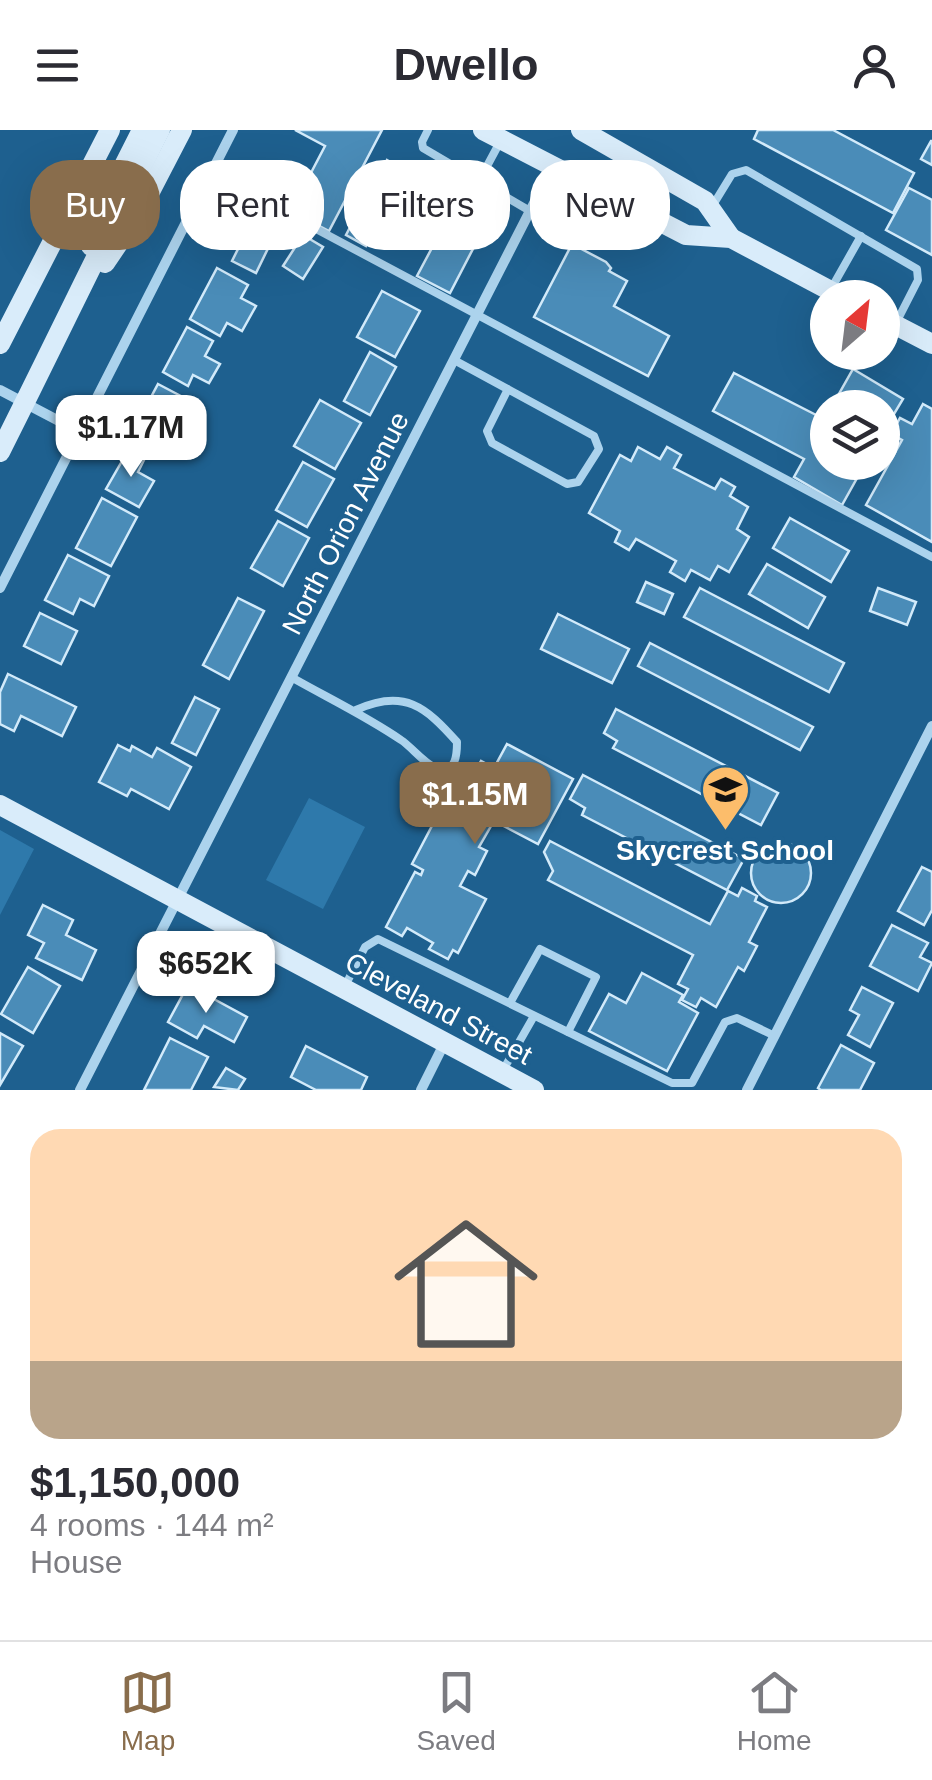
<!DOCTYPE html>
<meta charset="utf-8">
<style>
:root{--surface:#fff;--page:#f2f2f3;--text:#2b2b33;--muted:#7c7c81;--line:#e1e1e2;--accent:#896d4c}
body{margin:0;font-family:Helvetica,sans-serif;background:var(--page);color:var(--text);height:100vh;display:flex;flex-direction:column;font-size:38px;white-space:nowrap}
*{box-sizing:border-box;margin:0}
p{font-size:32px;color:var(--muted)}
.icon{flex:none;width:55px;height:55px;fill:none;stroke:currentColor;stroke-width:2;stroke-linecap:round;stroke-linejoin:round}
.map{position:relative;height:960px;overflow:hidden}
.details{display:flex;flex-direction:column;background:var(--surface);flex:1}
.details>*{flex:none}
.hud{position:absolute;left:30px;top:30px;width:872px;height:90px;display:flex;gap:20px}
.needle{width:65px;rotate:28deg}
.buttons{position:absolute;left:810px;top:150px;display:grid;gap:20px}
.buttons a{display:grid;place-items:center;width:90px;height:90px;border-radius:50%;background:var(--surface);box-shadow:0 10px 40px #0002;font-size:50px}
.price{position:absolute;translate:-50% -85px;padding:0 22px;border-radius:20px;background:#fff;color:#222;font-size:32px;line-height:65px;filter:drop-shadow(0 2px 5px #0008)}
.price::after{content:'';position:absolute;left:50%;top:60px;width:30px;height:22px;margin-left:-15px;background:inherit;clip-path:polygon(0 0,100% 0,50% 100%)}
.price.active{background:var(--accent);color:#fff}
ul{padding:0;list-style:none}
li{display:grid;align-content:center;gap:20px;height:530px;padding:0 30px}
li+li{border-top:2px solid var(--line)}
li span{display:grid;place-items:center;height:310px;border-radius:30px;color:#555}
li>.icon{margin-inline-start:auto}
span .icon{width:180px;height:180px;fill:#fffc;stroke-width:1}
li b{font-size:42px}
.pill{padding:0 35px;border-radius:40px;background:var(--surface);box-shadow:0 10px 40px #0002;font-size:35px;line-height:90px}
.pill.active{background:var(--accent);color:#fff}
header{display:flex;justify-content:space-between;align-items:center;height:130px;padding:0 30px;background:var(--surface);font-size:45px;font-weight:700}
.tabs{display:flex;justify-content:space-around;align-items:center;height:140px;border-top:2px solid var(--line);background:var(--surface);font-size:28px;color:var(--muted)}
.tabs a{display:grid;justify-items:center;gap:5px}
.tabs .active{color:var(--accent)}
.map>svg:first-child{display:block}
</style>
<header><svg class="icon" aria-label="menu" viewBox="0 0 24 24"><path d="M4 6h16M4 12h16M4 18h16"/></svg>Dwello<svg class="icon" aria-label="person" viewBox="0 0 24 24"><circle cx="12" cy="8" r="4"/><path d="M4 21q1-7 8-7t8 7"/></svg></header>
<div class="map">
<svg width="932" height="960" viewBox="0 0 932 960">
<rect width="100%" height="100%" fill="#1e608f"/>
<g fill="#2e79ab">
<path d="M 309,668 L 365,697 L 323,779 L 266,750 Z"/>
<path d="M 0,700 L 34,719 L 0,785 Z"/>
</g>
<g fill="#4a8cb8" stroke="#d2eafa" stroke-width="2.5">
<path d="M 295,0 L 382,0 L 329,101 L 291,81 L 325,16 Z"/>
<path d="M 758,0 L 833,0 L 914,43 L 893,83 L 754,9 Z"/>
<path d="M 931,11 L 932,11 L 932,35 L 921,29 Z"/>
<path d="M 387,30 L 438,59 L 451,38 L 467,48 L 441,95 L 372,57 Z"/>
<path d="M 909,58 L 932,70 L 932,125 L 886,100 Z"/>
<path d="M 370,59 L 430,92 L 421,108 L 381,86 L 366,116 L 346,105 Z"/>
<path d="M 253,89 L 277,100 L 256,143 L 232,131 Z"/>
<path d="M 435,93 L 475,115 L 450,163 L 417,146 L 434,114 L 426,110 Z"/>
<path d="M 303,105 L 323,117 L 303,149 L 283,136 Z"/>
<path d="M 572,114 L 606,132 L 611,138 L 609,141 L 627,151 L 614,176 L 669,206 L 648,246 L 534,187 Z"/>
<path d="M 217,138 L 248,155 L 241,168 L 256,176 L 242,201 L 227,193 L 220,206 L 190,189 Z"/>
<path d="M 382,161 L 420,181 L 395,227 L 357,207 Z"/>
<path d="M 187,197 L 213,211 L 205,226 L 220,234 L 209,253 L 193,245 L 188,256 L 163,242 Z"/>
<path d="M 370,222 L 396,237 L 370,285 L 344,271 Z"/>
<path d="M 853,239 L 903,269 L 882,304 L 882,278 L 831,278 Z"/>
<path d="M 734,243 L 824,289 L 828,283 L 828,332 L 866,332 L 842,375 L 794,347 L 804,329 L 713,281 Z"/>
<path d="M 158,254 L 194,273 L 178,303 L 166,297 L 158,312 L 134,299 Z"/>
<path d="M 320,270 L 361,293 L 335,339 L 294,316 Z"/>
<path d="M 923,274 L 932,279 L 932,412 L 866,375 L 902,310 L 891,304 L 900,288 L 912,294 Z"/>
<path d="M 638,317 L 660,329 L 667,317 L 681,325 L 674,338 L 715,359 L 721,349 L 735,357 L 730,366 L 748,377 L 737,399 L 749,407 L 729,442 L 718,436 L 710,450 L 691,440 L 685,451 L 670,442 L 676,431 L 636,409 L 629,420 L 615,412 L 620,401 L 589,383 L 620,325 L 631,331 Z"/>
<path d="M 129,319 L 145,328 L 138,342 L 154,351 L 139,377 L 106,359 Z"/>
<path d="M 303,332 L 334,349 L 307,397 L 276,380 Z"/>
<path d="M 102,368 L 137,387 L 111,436 L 76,418 Z"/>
<path d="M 790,388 L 849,421 L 831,452 L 773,418 Z"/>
<path d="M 278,391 L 309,408 L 283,456 L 251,438 Z"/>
<path d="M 68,425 L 109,446 L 94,476 L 80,469 L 73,484 L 45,470 Z"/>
<path d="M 767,434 L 825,467 L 808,498 L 749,464 Z"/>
<path d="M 646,452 L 673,464 L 664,484 L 637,472 Z"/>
<path d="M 700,458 L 844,533 L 829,562 L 684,487 Z"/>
<path d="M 878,458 L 916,472 L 907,495 L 870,481 Z"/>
<path d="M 238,468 L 264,481 L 229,549 L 203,535 Z"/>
<path d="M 40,483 L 77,501 L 61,534 L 24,516 Z"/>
<path d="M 558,484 L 629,519 L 612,553 L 541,519 Z"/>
<path d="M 650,513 L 813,597 L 800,620 L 638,536 Z"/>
<path d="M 8,544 L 76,577 L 62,606 L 21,586 L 14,601 L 0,594 L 0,562 Z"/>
<path d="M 195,567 L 219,579 L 196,625 L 172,613 Z"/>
<path d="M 616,579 L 778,663 L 761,695 L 613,618 L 617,611 L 604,603 Z"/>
<path d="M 507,614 L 573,649 L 538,714 L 494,691 L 479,717 L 487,721 L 475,745 L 468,741 L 460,756 L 486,769 L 458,823 L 453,820 L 448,829 L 429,819 L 433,813 L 407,798 L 402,806 L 386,797 L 415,742 L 421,745 L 423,740 L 412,734 L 444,673 L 470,687 L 486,657 L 471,649 L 481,631 L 494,638 Z"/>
<path d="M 118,615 L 130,621 L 132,616 L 152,627 L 157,618 L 191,637 L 169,679 L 131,659 L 127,666 L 99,652 Z"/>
<path d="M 583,645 L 744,729 L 727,760 L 582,685 L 585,678 L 570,669 Z"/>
<path d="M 550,711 L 710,794 L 728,761 L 738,766 L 742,758 L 757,766 L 755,771 L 767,777 L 749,812 L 757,816 L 744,841 L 738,837 L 716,877 L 701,868 L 696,877 L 682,870 L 688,859 L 678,854 L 693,825 L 548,750 L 553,741 L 544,722 Z"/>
<circle cx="781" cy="743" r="30"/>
<path d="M 922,737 L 932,742 L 932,780 L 924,795 L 898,781 Z"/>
<path d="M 43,775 L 73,790 L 66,805 L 96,820 L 82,850 L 36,828 L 44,813 L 28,805 Z"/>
<path d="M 892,795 L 928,813 L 920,827 L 932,833 L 918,861 L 870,836 Z"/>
<path d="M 28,837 L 60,856 L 33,903 L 1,884 Z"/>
<path d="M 642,843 L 683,865 L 679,872 L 698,883 L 667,941 L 589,901 L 609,864 L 626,873 Z"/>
<path d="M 188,855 L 247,887 L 234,912 L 204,896 L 197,908 L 168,892 Z"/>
<path d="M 862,857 L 893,873 L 870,917 L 848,905 L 859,885 L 850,880 Z"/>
<path d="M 0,903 L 23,916 L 0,955 Z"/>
<path d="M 170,908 L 208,927 L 191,960 L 144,960 Z"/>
<path d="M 841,915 L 874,933 L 860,960 L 821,960 L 818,958 Z"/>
<path d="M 306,916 L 367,947 L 361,960 L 316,960 L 291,947 Z"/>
<path d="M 226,938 L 245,949 L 238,960 L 214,957 Z"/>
</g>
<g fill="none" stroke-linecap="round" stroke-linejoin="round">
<g stroke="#acd3ed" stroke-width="8">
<path d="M 428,0 L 422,12 L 423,18 L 530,81"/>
<path d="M 211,43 L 932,427"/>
<path d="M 479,51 L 501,10"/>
<path d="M 713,75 L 732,44 L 746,40 L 917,139 L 918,150 L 897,191"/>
<path d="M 831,159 L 861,106"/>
<path d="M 454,230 L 594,306 L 599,319 L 578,352 L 567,354 L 492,313 L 487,301 L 508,259"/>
<path d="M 291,547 C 328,568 366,586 401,610 C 412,617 427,637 439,639 C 456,642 457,625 457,612 C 426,577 404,558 356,580"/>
<path d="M 345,856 L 365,817 L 378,809 L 672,953 L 692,953 L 725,892 L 737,888 L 775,906"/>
<path d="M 510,873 L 540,819 L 596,847 L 568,902"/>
<path d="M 502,942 L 534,886"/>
</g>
<g stroke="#acd3ed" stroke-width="10">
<path d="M 0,260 L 80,302"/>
<path d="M 0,458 L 233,0"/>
<path d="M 80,960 L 552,38"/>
<path d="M 421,960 L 445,912"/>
<path d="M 747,960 L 932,596"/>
</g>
<g stroke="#d9ecfa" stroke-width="20">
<path d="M 483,0 L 686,105 L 731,108 L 844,168"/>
<path d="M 581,0 L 705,71 L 731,108"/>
<path d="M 91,116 L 100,83 L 142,0"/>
<path d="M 105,133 L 140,81 L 182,0"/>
<path d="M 882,188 L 932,214"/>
<path d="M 0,214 L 110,0"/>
<path d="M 0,322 C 54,215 105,107 160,0"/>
<path d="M 0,675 L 534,960"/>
</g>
</g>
<defs>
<symbol id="school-pin" viewBox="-11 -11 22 30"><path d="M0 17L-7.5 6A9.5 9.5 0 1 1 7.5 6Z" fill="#fcbd6b" stroke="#1e608f"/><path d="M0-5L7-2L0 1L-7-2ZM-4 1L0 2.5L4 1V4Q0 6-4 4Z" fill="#111"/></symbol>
</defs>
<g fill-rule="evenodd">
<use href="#school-pin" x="698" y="632" width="55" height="75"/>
</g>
<g text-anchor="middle" stroke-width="8" stroke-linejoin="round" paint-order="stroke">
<g font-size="28" fill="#fff" stroke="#1e608f">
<text transform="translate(345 393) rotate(-63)" y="10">North Orion Avenue</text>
<text transform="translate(439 878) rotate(28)" y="10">Cleveland Street</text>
</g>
<g font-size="28" font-weight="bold" fill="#fff" stroke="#1e608f">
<text x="725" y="730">Skycrest School</text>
</g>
</g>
</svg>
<div class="buttons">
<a><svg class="needle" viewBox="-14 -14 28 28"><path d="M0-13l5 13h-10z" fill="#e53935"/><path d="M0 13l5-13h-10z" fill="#7c7c81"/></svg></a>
<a><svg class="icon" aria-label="layers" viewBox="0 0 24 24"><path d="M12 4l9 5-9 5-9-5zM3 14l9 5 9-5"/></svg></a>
</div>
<b class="price" style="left:131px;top:350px">$1.17M</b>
<b class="price active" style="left:475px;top:717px">$1.15M</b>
<b class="price" style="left:206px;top:886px">$652K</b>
<div class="hud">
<a class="pill active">Buy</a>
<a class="pill">Rent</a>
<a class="pill">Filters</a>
<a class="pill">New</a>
</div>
</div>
<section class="details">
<ul>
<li><span style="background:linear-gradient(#ffd9b3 75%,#b9a48a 0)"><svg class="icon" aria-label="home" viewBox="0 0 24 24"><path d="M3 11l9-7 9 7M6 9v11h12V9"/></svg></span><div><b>$1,150,000</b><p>4 rooms · 144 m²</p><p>House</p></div></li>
</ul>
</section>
<nav class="tabs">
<a class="active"><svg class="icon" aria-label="map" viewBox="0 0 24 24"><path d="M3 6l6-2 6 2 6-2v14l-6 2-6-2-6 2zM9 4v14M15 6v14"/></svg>Map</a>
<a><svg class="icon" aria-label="saved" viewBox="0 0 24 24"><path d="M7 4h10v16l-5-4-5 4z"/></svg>Saved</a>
<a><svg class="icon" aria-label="home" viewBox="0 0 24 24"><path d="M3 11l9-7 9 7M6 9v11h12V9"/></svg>Home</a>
</nav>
